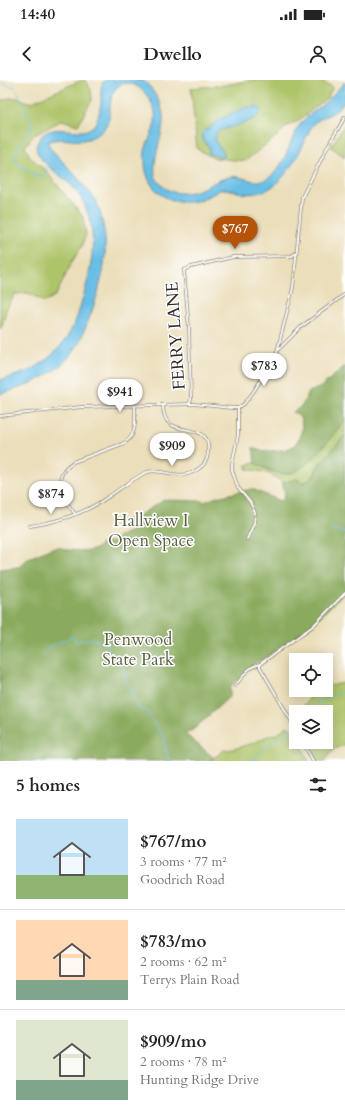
<!DOCTYPE html>
<meta charset="utf-8">
<style>
:root{--surface:#fff;--page:#f6f6f6;--text:#222;--muted:#767676;--line:#e0e0e0;--accent:#b45309}
body{margin:0;font-family:Cardo,serif;background:var(--page);color:var(--text);height:100vh;display:flex;flex-direction:column;font-size:15px;white-space:nowrap}
*{box-sizing:border-box;margin:0}
p{font-size:13px;color:var(--muted)}
.icon{flex:none;width:22px;height:22px;fill:none;stroke:currentColor;stroke-width:2;stroke-linecap:round;stroke-linejoin:round}
.map{position:relative;height:681px;overflow:hidden}
.details{display:flex;flex-direction:column;background:var(--surface);flex:1}
.details>*{flex:none}
.buttons{position:absolute;left:289px;top:573px;display:grid;gap:8px}
.buttons a{display:grid;place-items:center;width:44px;height:44px;border-radius:0px;background:var(--surface);box-shadow:0 2px 10px #0003;font-size:20px}
.price{position:absolute;translate:-50% -34px;padding:0 9px;border-radius:14px;background:#fff;color:#222;font-size:13px;line-height:26px;filter:drop-shadow(0 1px 2px #0008)}
.price::after{content:'';position:absolute;left:50%;top:24px;width:12px;height:9px;margin-left:-6px;background:inherit;clip-path:polygon(0 0,100% 0,50% 100%)}
.price.selected{background:var(--accent);color:#fff}
ul{padding:0;list-style:none}
li{display:flex;align-items:center;gap:12px;height:100px;padding:0 16px}
li+li{border-top:1px solid var(--line)}
li span{display:grid;place-items:center;flex:none;width:112px;height:80px;border-radius:0px;color:#555}
li>.icon{margin-inline-start:auto}
span .icon{width:48px;height:48px;fill:#fffc;stroke-width:1}
li b{font-size:17px}
h2{display:flex;justify-content:space-between;align-items:center;height:48px;padding:0 16px;font-size:17px}
.status{display:flex;justify-content:space-between;align-items:center;height:28px;padding:0 20px;background:var(--surface);direction:ltr}
.status svg{height:11px;fill:currentColor}
header{display:flex;justify-content:space-between;align-items:center;height:52px;padding:0 16px;background:var(--surface);font-size:18px;font-weight:600}
.map>svg:first-child{display:block}
</style>
<div class="status"><b>14:40</b><svg viewBox="0 0 49 12"><path d="M0 12V9h3v3zM5 12V6h3v6zM10 12V3h3v9zM15 12V0h3v12zM26 1h20v11H26zM47 4h2v5h-2z"/></svg></div>
<header><svg class="icon" aria-label="back" viewBox="0 0 24 24"><path d="M15 5l-7 7 7 7"/></svg>Dwello<svg class="icon" aria-label="person" viewBox="0 0 24 24"><circle cx="12" cy="8" r="4"/><path d="M4 21q1-7 8-7t8 7"/></svg></header>
<div class="map">
<svg width="345" height="681" viewBox="0 0 345 681">
<rect width="100%" height="100%" fill="#fff"/>
<filter id="ink" filterUnits="userSpaceOnUse"><feTurbulence type="fractalNoise" baseFrequency=".025" numOctaves="2"/><feDisplacementMap in="SourceGraphic" scale="8" xChannelSelector="R" yChannelSelector="G"/><feConvolveMatrix kernelMatrix="1 2 1 2 8 2 1 2 1" color-interpolation-filters="sRGB"/></filter>
<filter id="wash" filterUnits="userSpaceOnUse"><feTurbulence type="fractalNoise" baseFrequency=".012" numOctaves="4" result="noise"/><feDisplacementMap in="SourceGraphic" scale="16" xChannelSelector="R" yChannelSelector="G"/><feGaussianBlur stdDeviation="0.9" result="paint"/><feColorMatrix in="noise" values="0 0 0 0 0 0 0 0 0 0 0 0 0 0 0 0 0 1.4 0 .05"/><feComposite in="paint" operator="in"/></filter>
<g filter="url(#wash)">
<rect width="100%" height="100%" fill="#ebdeba"/>
<g fill="#aec469" stroke="#6c784a">
<path d="M 82,0 L 85,0 L 91,10 L 92,20 L 78,45 L 62,40 L 33,56 L 25,67 L 31,78 L 45,90 L 83,137 L 86,154 L 82,166 L 72,182 L 56,215 L 45,222 L 28,213 L 15,214 L 6,230 L 2,247 L 0,249 L 0,21 C 8,18 15,16 23,20 C 27,21 28,23 32,22 Z"/>
<path d="M 251,0 L 317,0 L 333,7 L 327,18 L 298,41 L 286,47 L 278,55 L 245,81 L 213,78 L 197,69 L 191,8 L 226,5 Z"/>
<path d="M 345,43 L 345,77 L 331,67 Z"/>
<path d="M 345,340 L 345,355 L 317,387 L 314,396 L 304,403 L 297,400 L 282,403 C 274,393 259,391 247,389 L 247,385 L 255,383 L 270,391 L 311,381 Z"/>
<path d="M 345,603 L 345,664 L 332,670 L 325,681 L 317,681 L 307,662 L 326,662 L 326,632 L 298,632 L 307,622 L 314,610 L 326,610 L 326,606 Z"/>
<path d="M 285,647 L 289,647 L 296,657 L 296,662 L 300,662 L 301,664 L 309,681 L 207,681 L 214,678 L 224,670 L 234,669 L 250,664 L 270,655 L 278,654 Z"/>
</g>
<g fill="#8aaa5d" stroke="#5a6a44">
<path d="M 345,286 L 345,340 C 333,354 307,392 287,394 C 276,395 265,388 255,383 L 253,367 C 255,368 258,370 261,371 C 265,372 286,370 290,368 C 302,362 308,337 293,332 L 302,326 L 309,312 L 321,307 Z"/>
<path d="M 345,355 L 345,512 L 313,544 L 265,578 L 256,582 L 230,607 L 230,616 L 194,649 L 185,654 L 214,678 L 207,681 L 0,681 L 0,489 L 19,487 L 29,478 L 52,468 L 59,467 L 66,470 L 90,471 L 97,468 L 101,464 L 113,462 L 118,457 L 139,447 L 140,444 L 120,447 L 164,420 L 202,421 L 204,422 L 217,417 L 252,409 L 281,421 L 284,419 L 285,413 L 282,403 L 297,399 L 304,403 L 314,396 L 317,387 Z"/>
</g>
<g fill="#68bee5" stroke="#4a7488">
<path d="M 105,0 C 112,0 136,0 141,0 C 147,2 151,8 154,13 C 158,19 162,27 163,35 C 165,54 150,82 156,98 C 157,100 160,103 162,105 C 167,111 175,113 183,113 C 200,113 213,101 229,97 C 242,94 254,106 267,99 C 283,90 288,67 296,51 C 302,39 311,34 321,26 C 330,19 337,10 345,2 L 345,21 C 342,24 338,29 334,32 C 328,36 319,38 314,44 C 307,52 305,62 300,71 C 294,83 285,96 275,105 C 264,113 251,116 238,112 C 234,111 228,109 223,109 C 221,109 217,111 215,113 C 206,117 197,122 187,122 C 163,122 146,107 145,83 C 145,80 144,75 145,71 C 147,62 153,53 155,43 C 158,28 146,9 132,4 C 108,0 111,26 109,39 C 108,42 105,47 103,50 C 102,52 98,54 96,55 C 80,66 66,56 49,61 L 48,63 L 50,68 C 62,81 74,93 85,107 C 88,111 93,116 96,121 C 112,161 105,192 92,231 C 86,246 81,262 71,275 C 53,296 26,307 0,314 L 0,300 C 14,296 30,292 42,283 C 53,275 64,264 70,252 C 76,242 79,231 82,221 C 91,190 99,157 85,126 C 82,119 77,111 72,106 C 63,96 31,78 37,64 C 45,42 67,52 83,51 C 86,51 90,48 94,46 C 97,40 100,32 101,25 C 102,16 98,7 105,0 Z"/>
<path d="M 247,27 L 258,27 L 261,30 C 260,42 227,47 217,52 L 215,61 L 224,73 L 225,77 L 209,74 L 209,67 L 203,60 L 202,53 L 222,38 Z"/>
</g>
<g fill="none" stroke-linecap="round" stroke-linejoin="round">
<g stroke="#68bee5" stroke-width="1">
<path d="M 0,3 L 15,7"/>
<path d="M 17,11 L 22,20"/>
<path d="M 23,21 L 27,29 L 25,33 L 26,36 L 30,38 L 33,41 L 31,49 L 27,53 L 19,65 L 18,68 L 18,71 L 14,73 L 17,77 L 14,79 L 16,82 L 18,82 L 19,86 L 26,89 L 27,93 L 31,90 L 34,92 L 32,95 L 34,97 L 38,95 L 43,97 L 48,92 L 46,89 L 47,85 L 44,82"/>
<path d="M 330,449 L 345,453"/>
<path d="M 42,575 C 52,562 60,564 72,556 L 74,557 L 75,562 L 77,562 L 92,558 L 99,561 L 106,563 L 107,568 L 113,575 L 119,577 L 119,581 L 126,592 C 123,601 128,605 134,610 L 132,618 L 138,628 L 146,631 L 148,634 L 158,650 L 164,656 L 167,675 L 169,681"/>
<path d="M 307,632 C 318,621 331,615 345,611"/>
<path d="M 252,681 L 268,665 L 285,655 L 293,646"/>
</g>
</g>
</g>
<g filter="url(#ink)">
<g fill="none" stroke-linecap="round" stroke-linejoin="round">
<defs>
<g id="minor">
<path d="M 277,271 L 301,247 L 345,214"/>
<path d="M 189,324 L 191,320 L 189,248 L 184,190 L 191,187 L 233,177 L 292,176 L 296,173"/>
<path d="M 238,328 L 238,355 L 232,384 L 232,390 L 238,408 L 250,422 L 255,433 L 254,443 L 247,459"/>
<path d="M 0,336 L 82,327 L 194,324 L 232,328 L 238,328 L 244,324 L 254,311 L 277,272 L 293,208 L 302,117 L 329,64 L 345,37"/>
<path d="M 75,434 C 62,417 50,397 73,382 L 122,364 C 138,357 135,340 135,326"/>
<path d="M 30,446 C 56,442 83,434 105,419 C 119,410 132,399 147,392 C 165,387 183,405 203,385 C 207,381 208,376 208,371 C 211,345 183,354 170,344 C 164,339 163,332 163,325"/>
<path d="M 260,584 L 260,587 L 296,649"/>
<path d="M 235,606 L 247,591 L 252,587 L 260,584 L 313,546 L 345,513"/>
<path d="M 303,662 L 313,681"/>
</g>
</defs>
<use href="#minor" stroke="#8b8472" stroke-width="3.5"/>
<use href="#minor" stroke="#fff" stroke-width="2"/>
</g>
</g>
<g text-anchor="middle" stroke-width="3" stroke-linejoin="round" paint-order="stroke">
<g font-size="17" fill="#2b2b2b" stroke="#fff">
<text transform="translate(175 256) rotate(-94)" y="6">FERRY LANE</text>
</g>
<g font-size="17" fill="#596141" stroke="#fff">
<text x="151" y="446">Hallview I<tspan x="151" dy="20">Open Space</tspan></text>
<text x="138" y="565">Penwood<tspan x="138" dy="20">State Park</tspan></text>
</g>
</g>
</svg>
<div class="buttons">
<a><svg class="icon" aria-label="locate" viewBox="0 0 24 24"><circle cx="12" cy="12" r="6"/><path d="M12 2v4M12 18v4M2 12h4M18 12h4"/></svg></a>
<a><svg class="icon" aria-label="layers" viewBox="0 0 24 24"><path d="M12 4l9 5-9 5-9-5zM3 14l9 5 9-5"/></svg></a>
</div>
<b class="price selected" style="left:235px;top:170px">$767</b>
<b class="price" style="left:264px;top:307px">$783</b>
<b class="price" style="left:120px;top:333px">$941</b>
<b class="price" style="left:172px;top:387px">$909</b>
<b class="price" style="left:51px;top:435px">$874</b>
</div>
<section class="details">
<h2>5 homes<svg class="icon" aria-label="filters" viewBox="0 0 24 24"><path d="M4 7h16M4 17h16"/><circle cx="9" cy="7" r="2"/><circle cx="15" cy="17" r="2"/></svg></h2>
<ul>
<li><span style="background:linear-gradient(#bfe0f5 70%,#8fb573 0)"><svg class="icon" aria-label="home" viewBox="0 0 24 24"><path d="M3 11l9-7 9 7M6 9v11h12V9"/></svg></span><div><b>$767/mo</b><p>3 rooms · 77 m²</p><p>Goodrich Road</p></div></li>
<li><span style="background:linear-gradient(#ffd9b3 75%,#7fa58c 0)"><svg class="icon" aria-label="home" viewBox="0 0 24 24"><path d="M3 11l9-7 9 7M6 9v11h12V9"/></svg></span><div><b>$783/mo</b><p>2 rooms · 62 m²</p><p>Terrys Plain Road</p></div></li>
<li><span style="background:linear-gradient(#dfe7d0 75%,#7fa58c 0)"><svg class="icon" aria-label="home" viewBox="0 0 24 24"><path d="M3 11l9-7 9 7M6 9v11h12V9"/></svg></span><div><b>$909/mo</b><p>2 rooms · 78 m²</p><p>Hunting Ridge Drive</p></div></li>
</ul>
</section>
